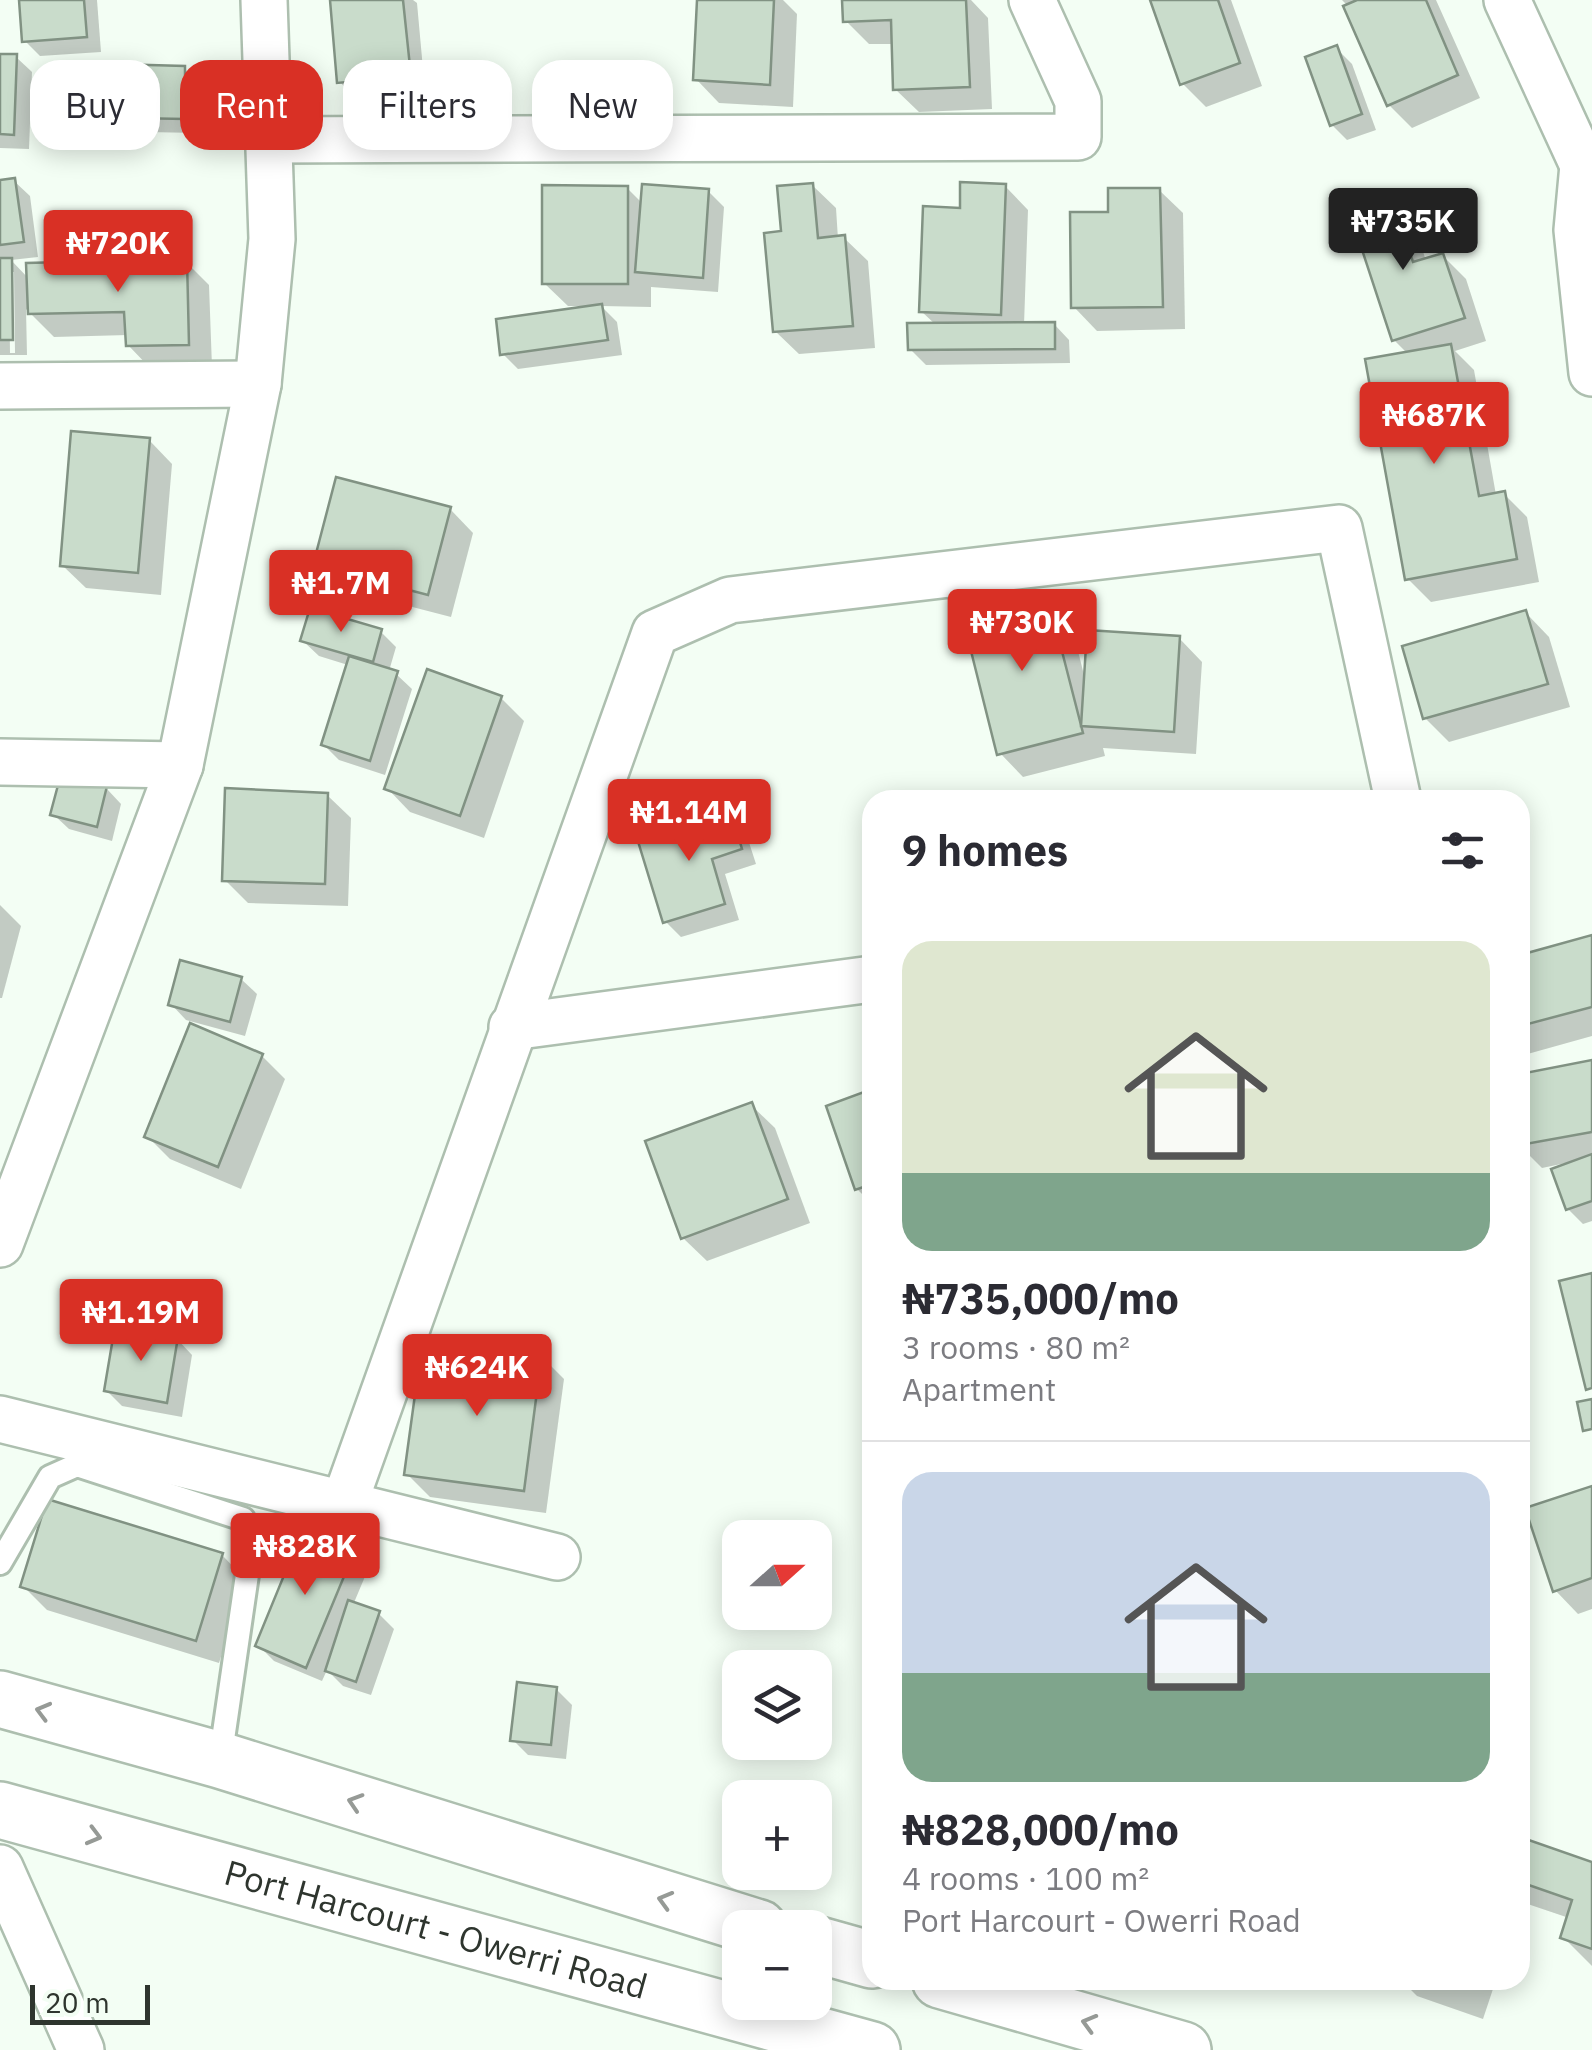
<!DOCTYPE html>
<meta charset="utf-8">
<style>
:root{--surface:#fff;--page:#f7f7f7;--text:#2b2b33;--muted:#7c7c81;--line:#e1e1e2;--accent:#d93025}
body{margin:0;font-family:"IBM Plex Sans",sans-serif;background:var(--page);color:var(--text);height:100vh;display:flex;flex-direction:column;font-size:38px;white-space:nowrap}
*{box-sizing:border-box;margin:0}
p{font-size:32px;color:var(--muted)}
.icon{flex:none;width:55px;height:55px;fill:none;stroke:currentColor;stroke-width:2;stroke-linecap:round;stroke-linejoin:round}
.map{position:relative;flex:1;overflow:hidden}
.side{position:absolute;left:862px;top:790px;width:668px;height:1200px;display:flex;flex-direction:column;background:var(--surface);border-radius:30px;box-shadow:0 5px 25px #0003}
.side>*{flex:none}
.top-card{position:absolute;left:30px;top:60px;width:682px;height:90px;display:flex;gap:20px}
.needle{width:65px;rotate:69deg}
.fabs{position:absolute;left:722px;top:1520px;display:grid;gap:20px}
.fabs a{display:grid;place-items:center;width:110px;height:110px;border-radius:20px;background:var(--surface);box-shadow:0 5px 25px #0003;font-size:50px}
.scale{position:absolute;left:30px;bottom:25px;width:120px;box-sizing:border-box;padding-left:10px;border:5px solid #2e352e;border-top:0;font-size:28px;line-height:35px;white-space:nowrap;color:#2e352e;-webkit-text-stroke:8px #f3fef4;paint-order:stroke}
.price{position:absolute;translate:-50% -85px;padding:0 22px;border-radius:10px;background:var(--accent);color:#fff;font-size:32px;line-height:65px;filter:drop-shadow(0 2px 5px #0008)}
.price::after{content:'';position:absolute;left:50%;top:60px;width:30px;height:22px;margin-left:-15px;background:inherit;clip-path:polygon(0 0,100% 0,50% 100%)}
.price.on{background:#222;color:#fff}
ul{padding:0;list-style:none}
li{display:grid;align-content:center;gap:20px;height:530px;padding:0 40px}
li+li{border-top:2px solid var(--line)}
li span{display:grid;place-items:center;height:310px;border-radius:30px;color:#555}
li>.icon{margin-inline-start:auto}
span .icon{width:180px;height:180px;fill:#fffc;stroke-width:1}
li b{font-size:42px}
h2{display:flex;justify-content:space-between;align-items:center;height:120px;padding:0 40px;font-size:42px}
.pill{padding:0 35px;border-radius:30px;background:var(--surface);box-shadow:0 5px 25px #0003;font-size:35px;line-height:90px}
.pill.on{background:var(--accent);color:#fff}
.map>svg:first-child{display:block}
</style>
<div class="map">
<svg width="1592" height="2050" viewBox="0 0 1592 2050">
<rect width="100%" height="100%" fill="#f3fef4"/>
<g fill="#0003" fill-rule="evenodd">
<path d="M 22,0 L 97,0 L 101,52 L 40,56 L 25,41 Z"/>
<path d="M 332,0 L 413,0 L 417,3 L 425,91 L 355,98 L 340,82 Z"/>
<path d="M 700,0 L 783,0 L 797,14 L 793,107 L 719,103 L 696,79 Z"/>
<path d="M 845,0 L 971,0 L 988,18 L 992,109 L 919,112 L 895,89 L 894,44 L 869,44 L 846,21 Z"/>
<path d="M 1153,0 L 1231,0 L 1262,86 L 1206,107 L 1182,83 Z"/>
<path d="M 1342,0 L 1436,0 L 1480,98 L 1412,128 L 1389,105 L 1349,7 Z"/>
<path d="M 1336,48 L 1352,64 L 1376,130 L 1347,140 L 1332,125 Z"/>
<path d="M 0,56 L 16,57 L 32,72 L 29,149 L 0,148 Z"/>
<path d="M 184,68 L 199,84 L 199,133 L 93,131 L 77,116 Z"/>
<path d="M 14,181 L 30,196 L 38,257 L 11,260 L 29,279 L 186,262 L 209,285 L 212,367 L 151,369 L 128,345 L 128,335 L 54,337 L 26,309 L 27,355 L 0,355 L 0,183 ZM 9,272 L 14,272 L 15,353 L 10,353 Z"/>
<path d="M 812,185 L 836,208 L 838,239 L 844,238 L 868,261 L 875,348 L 799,354 L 775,331 L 784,234 Z"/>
<path d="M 1005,186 L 1028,210 L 1024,325 L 1054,324 L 1069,340 L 1070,363 L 926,365 L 910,349 L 936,325 L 921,311 L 962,211 Z"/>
<path d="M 627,188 L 643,204 L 708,191 L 724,207 L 718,292 L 651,287 L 651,307 L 601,306 L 617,322 L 622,355 L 518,369 L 503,354 L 583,310 L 583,306 L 568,306 L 544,283 Z"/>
<path d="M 1159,190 L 1183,213 L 1185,329 L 1097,331 L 1074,307 Z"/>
<path d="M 1390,196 L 1413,219 L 1426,261 L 1443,256 L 1466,279 L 1486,341 L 1455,351 L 1474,370 L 1496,495 L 1504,494 L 1527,517 L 1539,582 L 1431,602 L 1408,579 L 1408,354 L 1394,340 Z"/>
<path d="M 149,440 L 172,464 L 161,595 L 86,588 L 62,565 Z"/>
<path d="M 450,509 L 473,533 L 451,617 L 339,588 L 316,564 Z"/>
<path d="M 1047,596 L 1070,619 L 1085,679 L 1179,638 L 1202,662 L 1196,754 L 1103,748 L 1105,756 L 1023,777 L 1000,753 Z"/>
<path d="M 1526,613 L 1549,637 L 1570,707 L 1449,742 L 1425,718 Z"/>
<path d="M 381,632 L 396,647 L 389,671 L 396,674 L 412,689 L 385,775 L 339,760 L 324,745 L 348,665 L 319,656 L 303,641 Z"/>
<path d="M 501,698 L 524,721 L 484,838 L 410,812 L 387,788 Z"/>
<path d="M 106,788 L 121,804 L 112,841 L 69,829 L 53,814 Z"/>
<path d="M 327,795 L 351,818 L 348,906 L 248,903 L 225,880 Z"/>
<path d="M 729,812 L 744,827 L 756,864 L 725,874 L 739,920 L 681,937 L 666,922 Z"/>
<path d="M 0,905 L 21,926 L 2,998 L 0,998 Z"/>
<path d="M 1592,937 L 1592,1036 L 1520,1056 L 1520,957 Z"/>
<path d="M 241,979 L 257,994 L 245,1036 L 186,1020 L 171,1004 Z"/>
<path d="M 262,1056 L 285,1079 L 241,1189 L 170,1159 L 147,1136 Z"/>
<path d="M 1592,1063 L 1592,1221 L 1583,1224 L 1568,1209 L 1566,1163 L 1542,1168 L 1520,1146 L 1520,1076 Z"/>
<path d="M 872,1092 L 872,1204 L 857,1189 L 829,1107 Z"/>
<path d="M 751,1105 L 775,1128 L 810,1223 L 707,1261 L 683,1238 Z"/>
<path d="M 177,1339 L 192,1355 L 182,1417 L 122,1406 L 106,1390 Z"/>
<path d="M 541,1356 L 564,1379 L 546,1513 L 430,1497 L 407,1474 L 452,1387 Z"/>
<path d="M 1592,1489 L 1592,1609 L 1578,1614 L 1555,1590 Z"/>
<path d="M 353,1552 L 369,1567 L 353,1605 L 378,1613 L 394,1629 L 371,1695 L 343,1686 L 327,1670 L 322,1681 L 274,1661 L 258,1645 Z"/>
<path d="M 222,1555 L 245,1579 L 219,1663 L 47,1610 L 23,1586 Z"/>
<path d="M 556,1689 L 572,1705 L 566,1759 L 528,1755 L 513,1740 Z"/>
<path d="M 1520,1840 L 1592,1865 L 1592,1966 L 1563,1937 L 1569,1918 L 1522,1902 L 1520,1908 Z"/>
<path d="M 1401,1980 L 1496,1980 L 1483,2019 L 1417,1996 Z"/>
</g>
<g fill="#c9dccb" stroke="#819283" stroke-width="2.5">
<path d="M 19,0 L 84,0 L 87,37 L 22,42 Z"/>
<path d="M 330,0 L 403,0 L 411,76 L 337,83 Z"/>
<path d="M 697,0 L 774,0 L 770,85 L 693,80 Z"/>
<path d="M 842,0 L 966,0 L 970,87 L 893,90 L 891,20 L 843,22 Z"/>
<path d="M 1150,0 L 1218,0 L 1240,63 L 1180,85 Z"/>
<path d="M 1357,0 L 1426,0 L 1458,75 L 1387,106 L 1343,6 Z"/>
<path d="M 1337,45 L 1362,114 L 1330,126 L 1305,57 Z"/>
<path d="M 0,54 L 17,54 L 14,135 L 0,134 Z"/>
<path d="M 76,63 L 185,66 L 185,119 L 75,117 Z"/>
<path d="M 15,178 L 24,242 L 0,245 L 0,180 Z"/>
<path d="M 960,182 L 1006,184 L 1001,315 L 919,312 L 923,206 L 960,208 Z"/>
<path d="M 813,183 L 818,238 L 845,235 L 853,326 L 773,332 L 764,233 L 781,231 L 777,186 Z"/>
<path d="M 642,184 L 709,189 L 703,278 L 635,272 Z"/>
<path d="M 542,185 L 628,186 L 628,284 L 542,284 Z"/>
<path d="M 1108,188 L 1160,188 L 1163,307 L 1071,308 L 1070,212 L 1108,212 Z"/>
<path d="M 1390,193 L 1413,262 L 1443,253 L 1465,318 L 1392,341 L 1348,207 Z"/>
<path d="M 0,258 L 12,258 L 13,340 L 0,340 Z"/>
<path d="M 187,259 L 189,345 L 126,346 L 124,312 L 28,314 L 26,263 Z"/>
<path d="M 602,304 L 608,340 L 500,355 L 496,319 Z"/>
<path d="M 1055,322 L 1055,349 L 908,350 L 907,323 Z"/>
<path d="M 1451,344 L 1479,496 L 1505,491 L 1517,559 L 1405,580 L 1365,359 Z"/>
<path d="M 71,431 L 150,438 L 138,573 L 60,566 Z"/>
<path d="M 336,477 L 451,507 L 428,595 L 313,565 Z"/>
<path d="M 1047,593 L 1083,733 L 997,755 L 962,615 Z"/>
<path d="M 310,608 L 382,629 L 373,662 L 300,641 Z"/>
<path d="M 1526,610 L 1548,684 L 1423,719 L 1402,646 Z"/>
<path d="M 1087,630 L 1180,636 L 1174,732 L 1081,726 Z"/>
<path d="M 349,656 L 398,671 L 370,761 L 321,745 Z"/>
<path d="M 427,669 L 502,696 L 460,816 L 384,789 Z"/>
<path d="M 61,774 L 107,786 L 97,827 L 50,815 Z"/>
<path d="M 225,788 L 328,793 L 325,884 L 222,881 Z"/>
<path d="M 730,809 L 742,849 L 712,859 L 725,904 L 663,923 L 637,838 Z"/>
<path d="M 1592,935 L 1592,1007 L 1520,1026 L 1520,955 Z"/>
<path d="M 180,960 L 242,977 L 230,1022 L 168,1005 Z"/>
<path d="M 190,1023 L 263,1054 L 218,1167 L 144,1137 Z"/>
<path d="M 1592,1060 L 1592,1132 L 1520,1145 L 1520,1074 Z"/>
<path d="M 872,1089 L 872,1184 L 855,1190 L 826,1106 Z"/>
<path d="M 752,1102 L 788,1199 L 681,1239 L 645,1141 Z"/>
<path d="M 1592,1154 L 1592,1201 L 1566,1210 L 1551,1169 Z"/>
<path d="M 1592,1273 L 1592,1388 L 1586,1390 L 1559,1281 Z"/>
<path d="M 115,1326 L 178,1337 L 167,1403 L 104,1391 Z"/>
<path d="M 456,1341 L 542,1353 L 524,1491 L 404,1475 L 417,1380 L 450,1384 Z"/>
<path d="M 1592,1399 L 1592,1429 L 1583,1431 L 1577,1402 Z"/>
<path d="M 1592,1486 L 1592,1578 L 1553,1592 L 1525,1508 Z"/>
<path d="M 47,1499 L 223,1553 L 196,1641 L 20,1587 Z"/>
<path d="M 303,1529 L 355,1550 L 306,1668 L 255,1646 Z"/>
<path d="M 348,1600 L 380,1611 L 356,1682 L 325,1671 Z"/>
<path d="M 517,1682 L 557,1687 L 551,1745 L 510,1741 Z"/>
<path d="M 1520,1837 L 1592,1862 L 1592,1949 L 1560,1938 L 1572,1900 L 1520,1882 Z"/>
</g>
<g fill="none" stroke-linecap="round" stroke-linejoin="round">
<defs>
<path id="lane" d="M 0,1563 L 50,1477 L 77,1465 L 243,1519 L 250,1536 L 248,1568 L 220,1760"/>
<g id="street">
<path d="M 1507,0 L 1583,165"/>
<path d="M 269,140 L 1078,137 L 1078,101 L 1032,0"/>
<path d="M 1592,158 L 1583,165 L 1577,230 L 1592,373"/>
<path d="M 0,386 L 258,384"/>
<path d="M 0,762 L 180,765"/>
<path d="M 512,1027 L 872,979"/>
<path d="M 0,1244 L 180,765 L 258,384 L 272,239 L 264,0"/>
<path d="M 0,1419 L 557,1557"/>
<path d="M 344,1504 L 655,633 L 730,600 L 1339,528 L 1398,800"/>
<path d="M 0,1868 L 81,2050"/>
</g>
<g id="primary">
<path d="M 0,1699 L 220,1760 L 759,1928"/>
<path id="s1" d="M 0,1810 L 872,2050"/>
<path d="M 815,1944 L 872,1960"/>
<path d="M 940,1980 L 1183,2050"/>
</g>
</defs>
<use href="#lane" stroke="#adbfaf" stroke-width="28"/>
<use href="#street" stroke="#adbfaf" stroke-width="50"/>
<use href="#primary" stroke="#adbfaf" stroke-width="60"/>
<use href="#lane" stroke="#fff" stroke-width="22"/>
<use href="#street" stroke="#fff" stroke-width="45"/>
<use href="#primary" stroke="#fff" stroke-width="55"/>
</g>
<defs><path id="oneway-chevron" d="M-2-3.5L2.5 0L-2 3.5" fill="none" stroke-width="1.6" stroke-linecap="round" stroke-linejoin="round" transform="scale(2.5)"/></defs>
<g stroke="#969a96">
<use href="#oneway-chevron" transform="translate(43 1711) rotate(-165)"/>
<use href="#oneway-chevron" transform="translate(355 1802) rotate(-162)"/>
<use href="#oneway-chevron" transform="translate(94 1836) rotate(15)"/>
<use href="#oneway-chevron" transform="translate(665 1900) rotate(-164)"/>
<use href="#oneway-chevron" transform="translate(1089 2023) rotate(-164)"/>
</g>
<g text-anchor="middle" stroke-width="8" stroke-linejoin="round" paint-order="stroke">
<g font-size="35" fill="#2e352e" stroke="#f3fef4">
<text dy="12" stroke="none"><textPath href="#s1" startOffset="452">Port Harcourt - Owerri Road</textPath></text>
</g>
</g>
</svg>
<div class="fabs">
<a><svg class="needle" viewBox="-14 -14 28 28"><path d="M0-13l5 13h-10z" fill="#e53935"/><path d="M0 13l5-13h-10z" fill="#7c7c81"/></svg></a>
<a><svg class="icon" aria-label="layers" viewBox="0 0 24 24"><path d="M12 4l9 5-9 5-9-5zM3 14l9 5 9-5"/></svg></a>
<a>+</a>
<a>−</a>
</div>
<div class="scale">20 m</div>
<b class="price on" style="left:1403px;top:273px">₦735K</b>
<b class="price" style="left:118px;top:295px">₦720K</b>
<b class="price" style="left:1434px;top:467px">₦687K</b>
<b class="price" style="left:341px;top:635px">₦1.7M</b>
<b class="price" style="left:1022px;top:674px">₦730K</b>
<b class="price" style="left:689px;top:864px">₦1.14M</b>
<b class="price" style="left:141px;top:1364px">₦1.19M</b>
<b class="price" style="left:477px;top:1419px">₦624K</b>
<b class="price" style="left:305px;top:1598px">₦828K</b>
<div class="top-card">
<a class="pill">Buy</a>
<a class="pill on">Rent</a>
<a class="pill">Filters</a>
<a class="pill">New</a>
</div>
<section class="side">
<h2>9 homes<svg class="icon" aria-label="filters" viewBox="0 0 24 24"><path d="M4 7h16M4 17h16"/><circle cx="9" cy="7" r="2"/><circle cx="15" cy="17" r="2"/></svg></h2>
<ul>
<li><span style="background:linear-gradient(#dfe7d0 75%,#7fa58c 0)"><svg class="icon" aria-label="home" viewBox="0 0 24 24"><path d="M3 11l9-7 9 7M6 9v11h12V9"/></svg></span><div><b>₦735,000/mo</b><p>3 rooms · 80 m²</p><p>Apartment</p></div></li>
<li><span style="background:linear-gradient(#c9d6e8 65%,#7fa58c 0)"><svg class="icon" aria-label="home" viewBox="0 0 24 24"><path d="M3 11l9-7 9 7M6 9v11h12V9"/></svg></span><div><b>₦828,000/mo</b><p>4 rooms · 100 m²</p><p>Port Harcourt - Owerri Road</p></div></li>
</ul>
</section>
</div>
